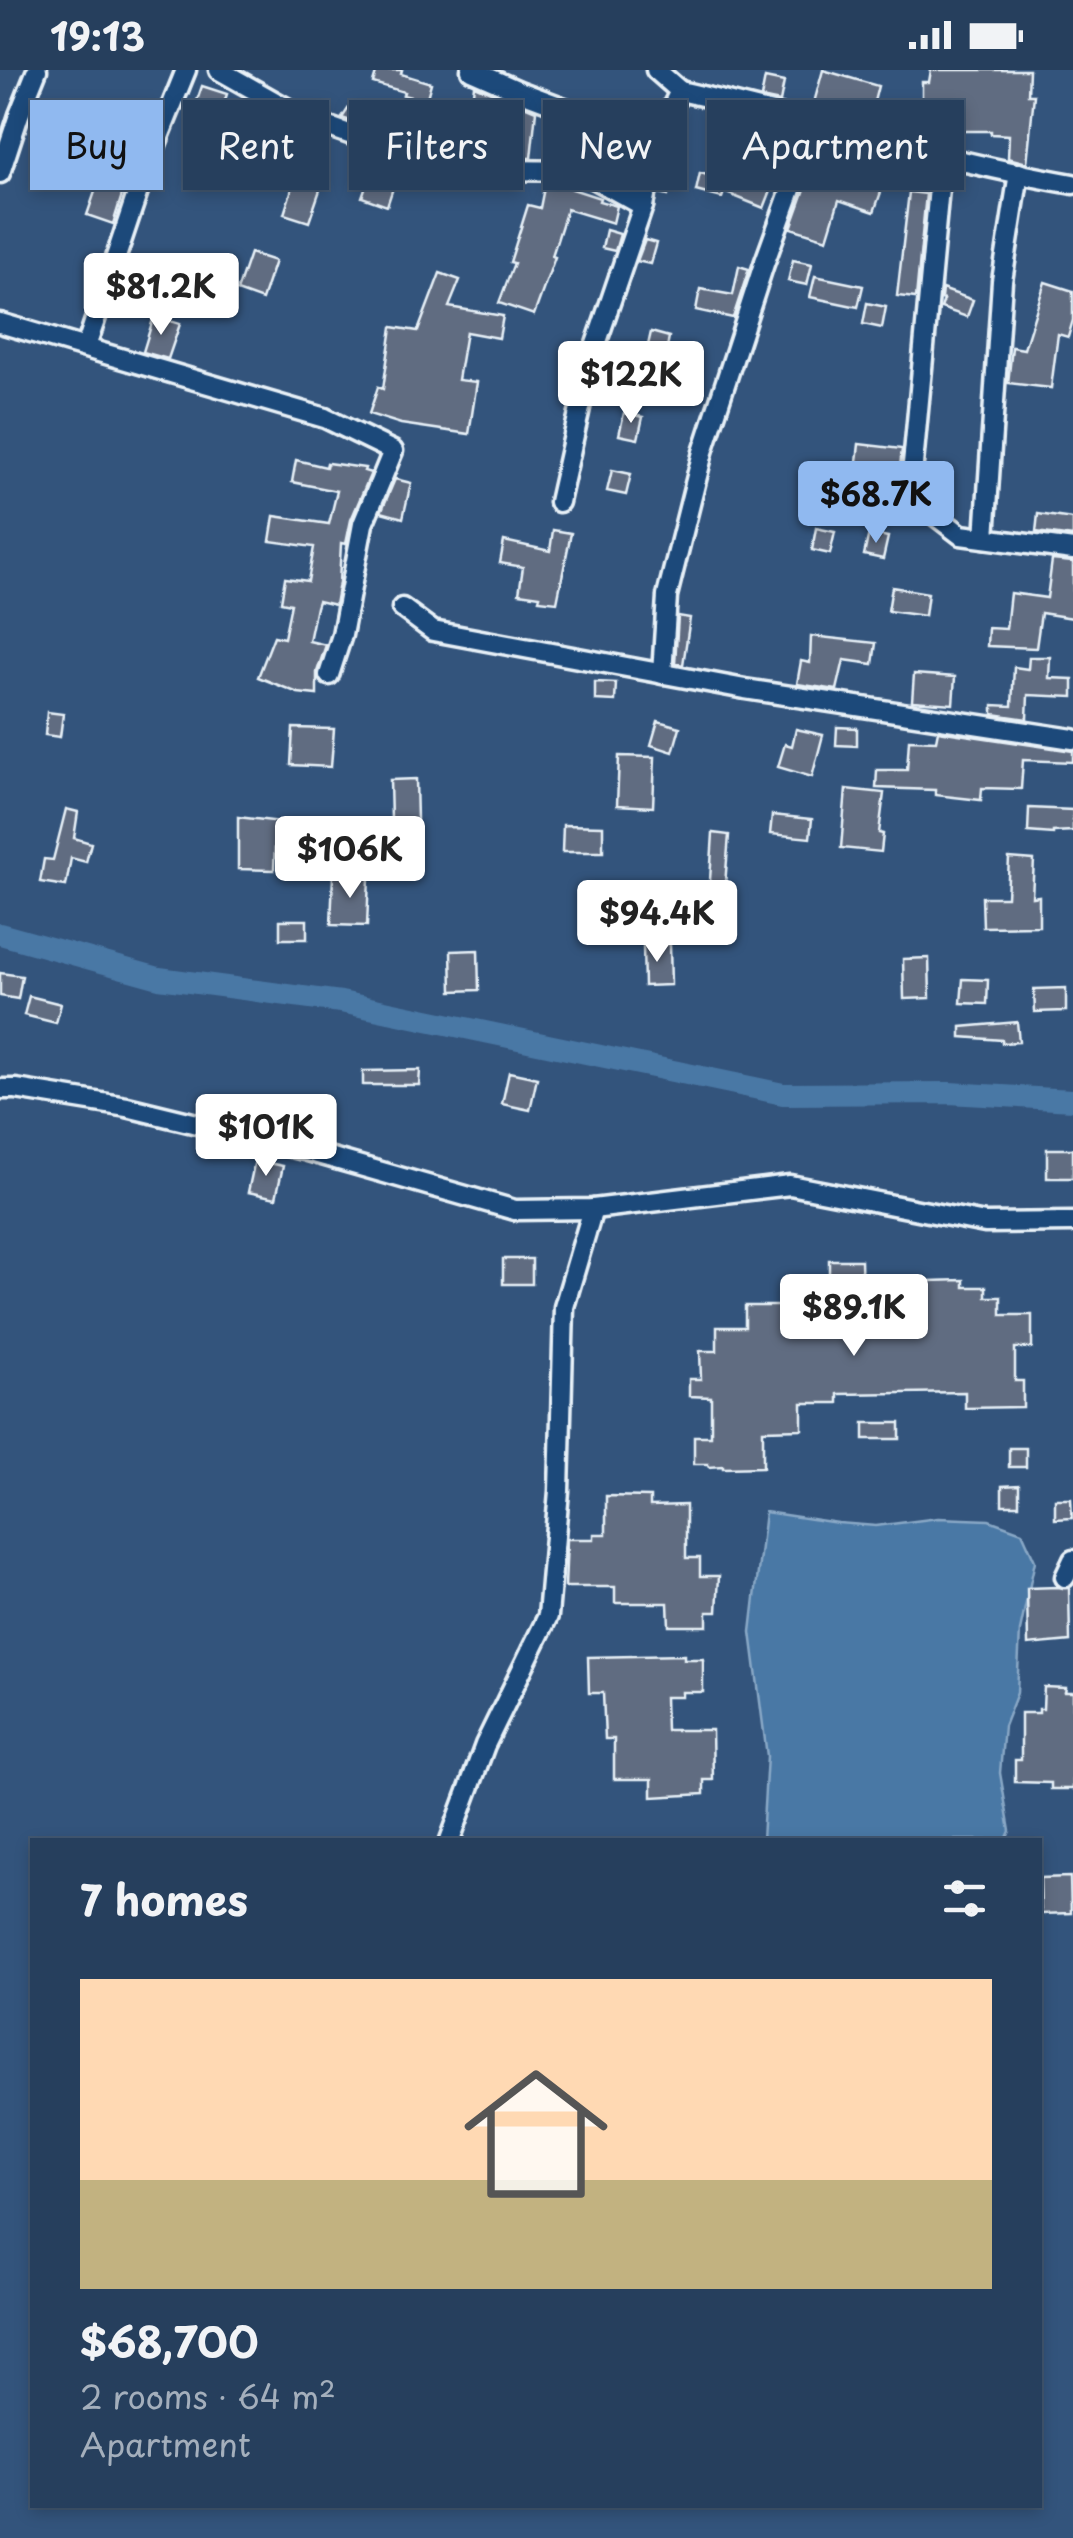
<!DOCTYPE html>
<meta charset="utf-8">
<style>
:root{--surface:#263f5d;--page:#2e4663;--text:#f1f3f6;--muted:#a4afbc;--line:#425872;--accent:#90b9f0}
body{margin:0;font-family:"Playpen Sans",sans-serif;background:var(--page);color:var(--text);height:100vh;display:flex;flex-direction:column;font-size:38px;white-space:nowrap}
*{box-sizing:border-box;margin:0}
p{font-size:32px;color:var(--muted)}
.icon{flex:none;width:55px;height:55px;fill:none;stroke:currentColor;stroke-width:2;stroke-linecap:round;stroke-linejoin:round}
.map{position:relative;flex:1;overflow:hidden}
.details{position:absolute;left:30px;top:1768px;width:1012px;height:670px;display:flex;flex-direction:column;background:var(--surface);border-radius:0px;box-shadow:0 5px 15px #0003,0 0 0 2px var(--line)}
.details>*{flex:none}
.top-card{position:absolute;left:30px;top:30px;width:1015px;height:90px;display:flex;gap:20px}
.price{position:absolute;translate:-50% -85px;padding:0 22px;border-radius:10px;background:#fff;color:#222;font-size:32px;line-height:65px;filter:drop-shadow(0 2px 5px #0008)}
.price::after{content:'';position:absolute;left:50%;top:60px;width:30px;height:22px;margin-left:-15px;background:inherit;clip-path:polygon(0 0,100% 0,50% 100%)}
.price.on{background:var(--accent);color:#111}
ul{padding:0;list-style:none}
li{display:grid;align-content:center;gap:20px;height:530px;padding:0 50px}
li span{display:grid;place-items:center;height:310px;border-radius:0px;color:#555}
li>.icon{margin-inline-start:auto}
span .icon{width:180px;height:180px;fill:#fffc;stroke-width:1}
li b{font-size:42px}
h2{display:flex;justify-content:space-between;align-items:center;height:120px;padding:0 50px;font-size:42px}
.chip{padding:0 35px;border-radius:0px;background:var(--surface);box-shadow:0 5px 15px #0003,0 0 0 2px var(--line);font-size:35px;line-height:90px}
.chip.on{background:var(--accent);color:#111}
.status{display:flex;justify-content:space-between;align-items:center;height:70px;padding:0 50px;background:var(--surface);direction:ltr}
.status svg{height:28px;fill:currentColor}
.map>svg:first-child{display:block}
</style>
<div class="status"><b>19:13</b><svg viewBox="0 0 49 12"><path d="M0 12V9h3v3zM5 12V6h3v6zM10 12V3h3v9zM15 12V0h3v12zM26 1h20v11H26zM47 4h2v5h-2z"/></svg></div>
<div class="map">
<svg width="1073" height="2468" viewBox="0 0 1073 2468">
<rect width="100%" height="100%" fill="#33547c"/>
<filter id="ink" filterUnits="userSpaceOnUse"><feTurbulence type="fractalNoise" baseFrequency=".01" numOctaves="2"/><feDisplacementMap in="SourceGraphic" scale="20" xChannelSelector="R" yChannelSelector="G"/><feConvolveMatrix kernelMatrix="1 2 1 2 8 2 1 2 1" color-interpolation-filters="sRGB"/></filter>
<g filter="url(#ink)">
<path fill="#4a78a5" stroke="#89a8c6" stroke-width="2.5" d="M 765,1442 L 838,1453 L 876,1456 L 938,1448 L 989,1450 L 1022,1462 L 1035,1491 L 1020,1561 L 1017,1623 L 1004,1656 L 1000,1703 L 1010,1761 L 1006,1770 L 762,1770 L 767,1686 L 751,1562 Z"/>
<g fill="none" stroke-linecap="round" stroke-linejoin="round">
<path stroke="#4a78a5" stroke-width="22" d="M 0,864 L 159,908 L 341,932 L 783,1024 L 949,1023 L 1073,1030"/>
</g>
<g fill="#616c81" stroke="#e8f1f8" stroke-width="2.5">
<path d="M 377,0 L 402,0 L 401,4 L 431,13 L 426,31 L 403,25 L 404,22 L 373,13 Z"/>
<path d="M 823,0 L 878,16 L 868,55 L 812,40 Z"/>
<path d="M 931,0 L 1029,0 L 1028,25 L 1034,25 L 1027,93 L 1008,88 L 1009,65 L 991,64 L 991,61 L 962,61 L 962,43 L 922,43 L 922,12 L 929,12 Z"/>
<path d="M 765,8 L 784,12 L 780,32 L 761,28 Z"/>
<path d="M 474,15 L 536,41 L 531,88 L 503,88 L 441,76 L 448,50 L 469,56 Z"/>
<path d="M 202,16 L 227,24 L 215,62 L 189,54 Z"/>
<path d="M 350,36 L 370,48 L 365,56 L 342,48 Z"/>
<path d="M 727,45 L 755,52 L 743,87 L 779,100 L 764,138 L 724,122 L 722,128 L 696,121 L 700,103 L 719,108 L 729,62 L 722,60 Z"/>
<path d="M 823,69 L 893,88 L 874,142 L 839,130 L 827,169 L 791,158 Z"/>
<path d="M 375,89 L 400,97 L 387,136 L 362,127 Z"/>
<path d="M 662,102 L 672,104 L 668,126 L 658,124 Z"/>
<path d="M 296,106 L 322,114 L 309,152 L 284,144 Z"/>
<path d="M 100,107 L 125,115 L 113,154 L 87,145 Z"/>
<path d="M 545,113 L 574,113 L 572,119 L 600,128 L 599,131 L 617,136 L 613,153 L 567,139 L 552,186 L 555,187 L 534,245 L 499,233 L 514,193 L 510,192 L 528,135 L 540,138 Z"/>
<path d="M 909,122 L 926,124 L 916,228 L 897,226 Z"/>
<path d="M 606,160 L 620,164 L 615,181 L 602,178 Z"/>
<path d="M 645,170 L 656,173 L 650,194 L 637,191 Z"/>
<path d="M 250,183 L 275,191 L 262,230 L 237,221 Z"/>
<path d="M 793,190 L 812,194 L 807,215 L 788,211 Z"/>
<path d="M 739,196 L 749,199 L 733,248 L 696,240 L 700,219 L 733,225 Z"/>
<path d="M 440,203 L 460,210 L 449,237 L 503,246 L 499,268 L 466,262 L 458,310 L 477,312 L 469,364 L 401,354 L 369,344 L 378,317 L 383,319 L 392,257 L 418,261 Z"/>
<path d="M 815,206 L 863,216 L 858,237 L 810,227 Z"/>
<path d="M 1045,212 L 1073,221 L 1073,250 L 1068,267 L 1058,264 L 1051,318 L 1008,313 L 1012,277 L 1024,279 Z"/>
<path d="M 942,219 L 973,230 L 967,247 L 941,238 L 944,230 L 941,229 Z"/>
<path d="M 867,233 L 886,237 L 882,258 L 863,254 Z"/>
<path d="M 154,246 L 180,254 L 168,289 L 143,282 Z"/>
<path d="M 651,262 L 669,267 L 665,288 L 646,284 Z"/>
<path d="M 624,343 L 643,347 L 638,369 L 619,365 Z"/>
<path d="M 859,374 L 902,379 L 898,414 L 855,409 Z"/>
<path d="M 296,390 L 326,397 L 327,393 L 365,398 L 364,401 L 371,403 L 351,450 L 346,474 L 341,473 L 339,513 L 335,535 L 318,531 L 316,537 L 309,571 L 326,575 L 317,602 L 317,625 L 298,623 L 258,607 L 274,566 L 284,568 L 291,534 L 281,532 L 285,508 L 308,511 L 314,477 L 270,471 L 274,446 L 329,454 L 337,421 L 292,412 Z"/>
<path d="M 612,400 L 631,404 L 626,425 L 607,421 Z"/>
<path d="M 395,409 L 411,413 L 403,448 L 381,442 Z"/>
<path d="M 1038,444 L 1073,449 L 1073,467 L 1036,462 Z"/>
<path d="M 816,458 L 835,462 L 830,484 L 812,480 Z"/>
<path d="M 553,460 L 571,463 L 557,532 L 539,530 L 540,526 L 519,523 L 523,497 L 500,493 L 504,471 L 550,481 Z"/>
<path d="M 869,463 L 888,467 L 883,489 L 864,485 Z"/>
<path d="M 1052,490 L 1073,492 L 1073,548 L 1041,543 L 1036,578 L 987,576 L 988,558 L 1006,559 L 1010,523 L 1047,528 Z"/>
<path d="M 892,517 L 928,523 L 925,546 L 888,541 Z"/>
<path d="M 678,546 L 690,548 L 683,595 L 675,593 Z"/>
<path d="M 811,566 L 876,573 L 873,594 L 844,590 L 837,620 L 797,614 L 801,591 L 810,593 Z"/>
<path d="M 1029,587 L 1050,587 L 1049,608 L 1073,609 L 1073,627 L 1028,625 L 1027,649 L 993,644 L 993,635 L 1012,636 L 1014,597 L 1028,599 Z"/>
<path d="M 914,604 L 955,607 L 953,634 L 912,631 Z"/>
<path d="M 595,612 L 616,613 L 615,631 L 595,630 Z"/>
<path d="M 47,642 L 63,644 L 60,667 L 45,665 Z"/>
<path d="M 658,651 L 680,657 L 673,682 L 651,675 Z"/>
<path d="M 837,657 L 857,658 L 857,676 L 836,675 Z"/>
<path d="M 293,658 L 334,659 L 331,697 L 291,695 Z"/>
<path d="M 796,659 L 823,665 L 812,707 L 778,697 L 785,674 L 792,676 Z"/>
<path d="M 938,661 L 1073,681 L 1073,692 L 1023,690 L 1021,719 L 982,718 L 981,730 L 935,725 L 935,720 L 876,718 L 877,700 L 907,700 L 909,670 L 936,671 Z"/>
<path d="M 619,686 L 655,687 L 653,737 L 617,735 Z"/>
<path d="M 416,709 L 417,750 L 391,751 L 390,710 Z"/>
<path d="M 846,719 L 884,723 L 879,763 L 883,764 L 881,782 L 841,778 Z"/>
<path d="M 1029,738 L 1073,740 L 1073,761 L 1053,762 L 1053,764 L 1028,762 Z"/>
<path d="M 66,739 L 78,742 L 74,768 L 91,773 L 86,792 L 71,788 L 66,816 L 40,812 L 44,789 L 53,790 Z"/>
<path d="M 772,745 L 812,749 L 810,768 L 770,764 Z"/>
<path d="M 238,747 L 314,756 L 315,754 L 355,754 L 355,771 L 289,769 L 288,776 L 275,774 L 274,800 L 238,799 Z"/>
<path d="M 563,755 L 603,756 L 603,782 L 562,782 Z"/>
<path d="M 713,763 L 729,765 L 724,827 L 709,826 Z"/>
<path d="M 1009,788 L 1034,790 L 1032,827 L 1039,826 L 1039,856 L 983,857 L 982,827 L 1007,827 Z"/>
<path d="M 333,805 L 369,807 L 367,856 L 331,855 Z"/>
<path d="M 594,817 L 630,819 L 628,868 L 592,867 Z"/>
<rect x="280" y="850" width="27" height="19"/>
<path d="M 670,874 L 671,915 L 644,916 L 643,875 Z"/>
<path d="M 478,880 L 479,920 L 452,921 L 451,881 Z"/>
<path d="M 929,888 L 930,928 L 904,929 L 903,889 Z"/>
<path d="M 0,903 L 22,906 L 18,929 L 0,926 Z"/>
<path d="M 963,909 L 988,910 L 987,934 L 961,933 Z"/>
<path d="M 1066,918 L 1066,941 L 1035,942 L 1034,919 Z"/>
<path d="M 29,926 L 61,934 L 56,953 L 24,945 Z"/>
<path d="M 1017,952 L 1019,972 L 1002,973 L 1002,970 L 961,967 L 961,957 Z"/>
<path d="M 420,1000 L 419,1015 L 363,1015 L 363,1001 Z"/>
<path d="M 509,1002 L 537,1008 L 530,1040 L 502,1034 Z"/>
<rect x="1047" y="1079" width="26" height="29"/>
<path d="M 255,1090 L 283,1096 L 276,1128 L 248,1122 Z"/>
<rect x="503" y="1189" width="29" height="25"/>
<path d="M 829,1190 L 861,1190 L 862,1223 L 873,1223 L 873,1225 L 883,1226 L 928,1225 L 928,1211 L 964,1210 L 964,1217 L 986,1217 L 986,1227 L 1001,1227 L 1001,1245 L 1032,1245 L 1032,1278 L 1015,1278 L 1015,1311 L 1023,1311 L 1023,1337 L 965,1338 L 965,1322 L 838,1324 L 838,1333 L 802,1333 L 802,1359 L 763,1360 L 763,1397 L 723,1398 L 723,1396 L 709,1397 L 708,1394 L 694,1394 L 694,1366 L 711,1366 L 711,1327 L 689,1326 L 689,1309 L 701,1309 L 700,1281 L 717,1281 L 717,1257 L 745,1257 L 745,1236 L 790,1236 L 790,1240 L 829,1240 Z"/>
<rect x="864" y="1353" width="36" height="16"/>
<rect x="1009" y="1378" width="17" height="19"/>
<path d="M 1019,1415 L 1019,1435 L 1002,1435 L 1002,1416 Z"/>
<path d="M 606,1426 L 650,1427 L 650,1436 L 686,1435 L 686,1488 L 700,1488 L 700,1506 L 719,1506 L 717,1542 L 707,1542 L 707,1556 L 669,1556 L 668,1533 L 615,1533 L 615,1517 L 565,1517 L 567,1469 L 594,1469 L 594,1464 L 606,1464 Z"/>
<path d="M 1055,1429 L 1071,1429 L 1072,1448 L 1055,1449 Z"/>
<path d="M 1058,1517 L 1069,1518 L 1070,1571 L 1028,1575 L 1027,1518 Z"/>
<path d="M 684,1585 L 684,1589 L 703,1589 L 703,1622 L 682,1622 L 682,1627 L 665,1627 L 666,1660 L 712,1660 L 713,1710 L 704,1710 L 704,1724 L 652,1727 L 652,1709 L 614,1709 L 614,1669 L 605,1669 L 603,1623 L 589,1623 L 588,1587 Z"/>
<path d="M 1044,1617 L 1066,1618 L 1065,1622 L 1073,1622 L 1073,1719 L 1051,1719 L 1051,1713 L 1015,1712 L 1015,1690 L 1021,1690 L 1021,1643 L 1039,1643 L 1039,1639 L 1043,1639 Z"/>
<path d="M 1070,1807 L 1071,1843 L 1041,1844 L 1040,1808 Z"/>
</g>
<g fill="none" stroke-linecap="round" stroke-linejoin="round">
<defs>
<g id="street">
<path d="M 219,0 L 304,48 L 397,81 L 501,100 L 580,101 L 643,136"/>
<path d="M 471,0 L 519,21 L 655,72"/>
<path d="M 656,0 L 680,21"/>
<path d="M 942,86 L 910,426 L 961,465 L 1073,480"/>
<path d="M 0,103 L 19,45 L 37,0"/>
<path d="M 0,253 L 325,348 L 393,381 L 363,454 L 342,565 L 329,605"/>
<path d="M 86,277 L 142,109 L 186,0"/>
<path d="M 559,432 L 591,289 L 643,136 L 655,72 L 680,21 C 811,50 940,91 1073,114"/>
<path d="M 985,468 L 1002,211 L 1019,103"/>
<path d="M 402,538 L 433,561 L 745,619 L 1073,669"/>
<path d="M 662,604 L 667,526 L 703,382 L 764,194 L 815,53"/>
<path d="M 0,1019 L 16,1019 L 127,1037 L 304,1080 L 515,1140 L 593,1139 L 790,1115 L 985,1153 L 1073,1152"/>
<path d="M 1065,1507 L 1073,1490"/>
<path d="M 450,1770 L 485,1675 L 548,1546 L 559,1421 L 564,1237 L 593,1139"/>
</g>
</defs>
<use href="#street" stroke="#e8f1f8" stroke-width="25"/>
<use href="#street" stroke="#1f4a7a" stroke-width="18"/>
</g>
</g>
</svg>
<b class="price" style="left:161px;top:268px">$81.2K</b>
<b class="price" style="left:631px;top:356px">$122K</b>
<b class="price on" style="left:876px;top:476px">$68.7K</b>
<b class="price" style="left:350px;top:831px">$106K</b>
<b class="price" style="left:657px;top:895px">$94.4K</b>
<b class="price" style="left:266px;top:1109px">$101K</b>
<b class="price" style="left:854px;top:1289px">$89.1K</b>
<div class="top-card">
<a class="chip on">Buy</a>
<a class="chip">Rent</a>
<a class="chip">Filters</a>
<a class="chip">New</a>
<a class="chip">Apartment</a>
</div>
<section class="details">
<h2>7 homes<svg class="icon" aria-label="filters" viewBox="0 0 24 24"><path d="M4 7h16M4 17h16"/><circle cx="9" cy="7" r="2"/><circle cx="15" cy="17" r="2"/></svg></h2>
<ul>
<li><span style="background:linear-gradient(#ffd9b3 65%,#c2b280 0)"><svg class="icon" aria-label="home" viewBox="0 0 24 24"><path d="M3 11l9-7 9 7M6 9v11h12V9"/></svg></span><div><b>$68,700</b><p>2 rooms · 64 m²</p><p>Apartment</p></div></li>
</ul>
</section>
</div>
